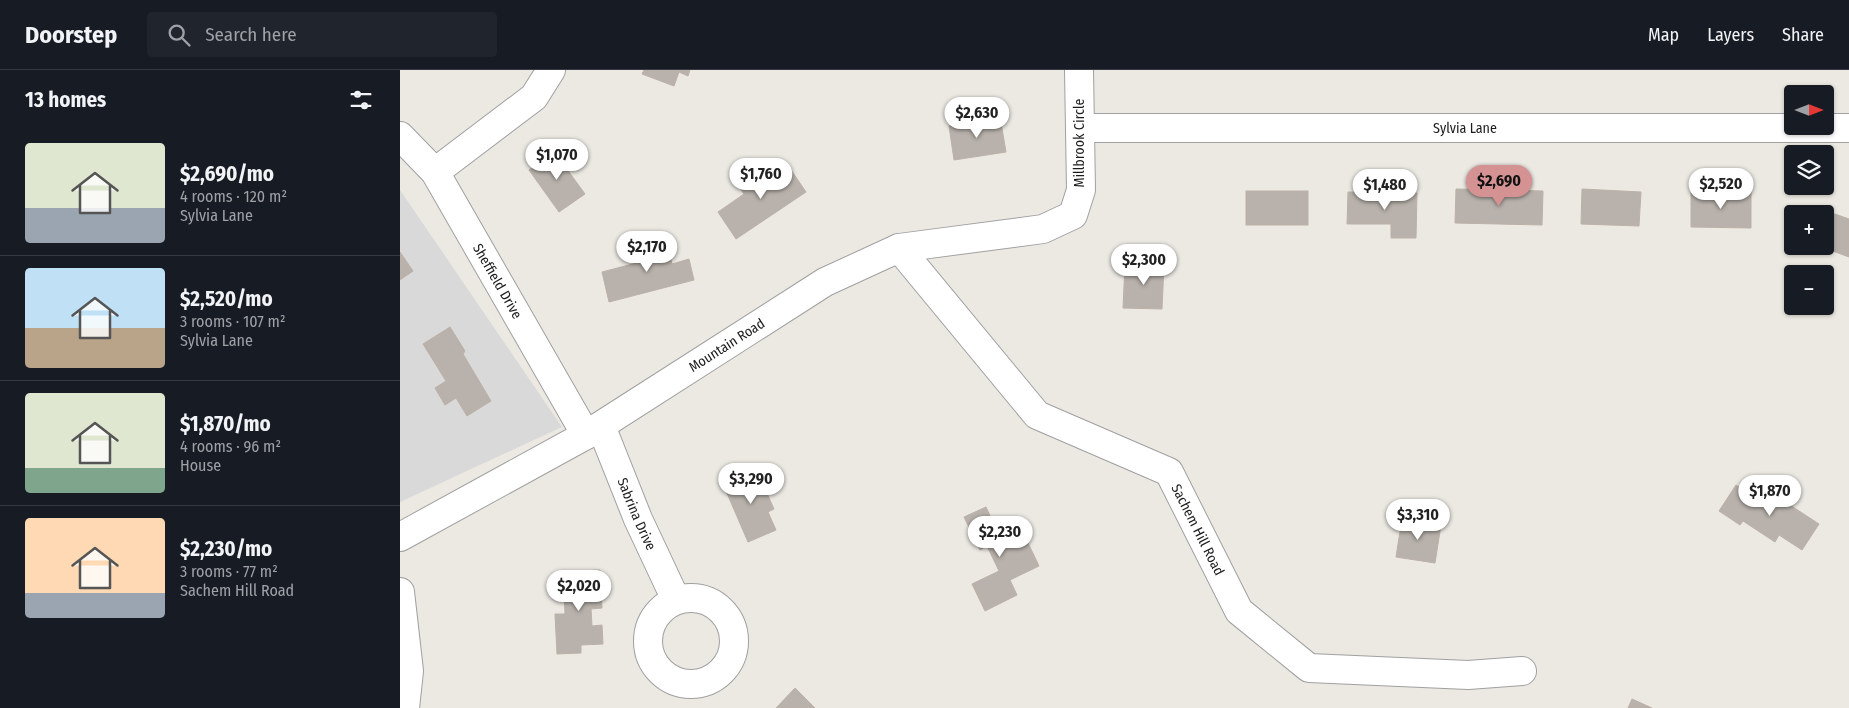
<!DOCTYPE html>
<meta charset="utf-8">
<style>
:root{--surface:#171b24;--page:#20242c;--text:#f1f3f6;--muted:#9ea1a6;--line:#363941;--accent:#d49292}
body{margin:0;font-family:"Fira Sans Condensed",sans-serif;background:var(--page);color:var(--text);height:100vh;display:flex;flex-direction:column;font-size:19px;white-space:nowrap}
*{box-sizing:border-box;margin:0}
p{font-size:16px;color:var(--muted)}
.icon{flex:none;width:28px;height:28px;fill:none;stroke:currentColor;stroke-width:2;stroke-linecap:round;stroke-linejoin:round}
.map{position:relative;flex:1;overflow:hidden}
.drawer{display:flex;flex-direction:column;background:var(--surface);width:400px}
.drawer>*{flex:none}
.needle{width:32px;rotate:90deg}
.tools{position:absolute;left:1384px;top:15px;display:grid;gap:10px}
.tools a{display:grid;place-items:center;width:50px;height:50px;border-radius:5px;background:var(--surface);box-shadow:0 1px 4px #0004;font-size:25px}
.price{position:absolute;translate:-50% -42px;padding:0 11px;border-radius:18px;background:#fff;color:#222;font-size:16px;line-height:32px;filter:drop-shadow(0 1px 2px #0008)}
.price::after{content:'';position:absolute;left:50%;top:30px;width:15px;height:11px;margin-left:-8px;background:inherit;clip-path:polygon(0 0,100% 0,50% 100%)}
.price.selected{background:var(--accent);color:#111}
ul{padding:0;list-style:none}
li{display:flex;align-items:center;gap:15px;height:125px;padding:0 25px}
li+li{border-top:1px solid var(--line)}
li span{display:grid;place-items:center;flex:none;width:140px;height:100px;border-radius:5px;color:#555}
li>.icon{margin-inline-start:auto}
span .icon{width:60px;height:60px;fill:#fffc;stroke-width:1}
li b{font-size:21px}
h2{display:flex;justify-content:space-between;align-items:center;height:60px;padding:0 25px;font-size:21px}
header{display:flex;align-items:center;gap:30px;box-sizing:border-box;height:70px;padding:0 25px;background:var(--surface);border-bottom:1px solid var(--line)}
header strong{font-size:24px}
nav{display:flex;gap:28px;margin-inline-start:auto;font-size:18px}
.search{width:350px;height:45px;background:var(--page);display:flex;align-items:center;gap:12px;box-sizing:border-box;padding:0 18px;border-radius:5px;color:var(--muted);font-size:19px}
main{display:flex;flex:1;min-height:0}
.map>svg:first-child{display:block}
</style>
<header>
<strong>Doorstep</strong>
<div class="search"><svg class="icon" aria-label="search" viewBox="0 0 24 24"><circle cx="10" cy="10" r="6"/><path d="M15 15l6 6"/></svg>Search here</div>
<nav><a>Map</a><a>Layers</a><a>Share</a></nav>
</header>
<main>
<section class="drawer">
<h2>13 homes<svg class="icon" aria-label="filters" viewBox="0 0 24 24"><path d="M4 7h16M4 17h16"/><circle cx="9" cy="7" r="2"/><circle cx="15" cy="17" r="2"/></svg></h2>
<ul>
<li><span style="background:linear-gradient(#dfe7d0 65%,#9aa5b1 0)"><svg class="icon" aria-label="home" viewBox="0 0 24 24"><path d="M3 11l9-7 9 7M6 9v11h12V9"/></svg></span><div><b>$2,690/mo</b><p>4 rooms · 120 m²</p><p>Sylvia Lane</p></div></li>
<li><span style="background:linear-gradient(#bfe0f5 60%,#b9a48a 0)"><svg class="icon" aria-label="home" viewBox="0 0 24 24"><path d="M3 11l9-7 9 7M6 9v11h12V9"/></svg></span><div><b>$2,520/mo</b><p>3 rooms · 107 m²</p><p>Sylvia Lane</p></div></li>
<li><span style="background:linear-gradient(#dfe7d0 75%,#7fa58c 0)"><svg class="icon" aria-label="home" viewBox="0 0 24 24"><path d="M3 11l9-7 9 7M6 9v11h12V9"/></svg></span><div><b>$1,870/mo</b><p>4 rooms · 96 m²</p><p>House</p></div></li>
<li><span style="background:linear-gradient(#ffd9b3 75%,#9aa5b1 0)"><svg class="icon" aria-label="home" viewBox="0 0 24 24"><path d="M3 11l9-7 9 7M6 9v11h12V9"/></svg></span><div><b>$2,230/mo</b><p>3 rooms · 77 m²</p><p>Sachem Hill Road</p></div></li>
</ul>
</section>
<div class="map">
<svg width="1449" height="638" viewBox="0 0 1449 638">
<rect width="100%" height="100%" fill="#ece9e3"/>
<path fill="#dad9d9" d="M 0,120 L 162,357 L 0,432 Z"/>
<g fill="#b9b2ac" stroke="#bcb1a7">
<path d="M 244,0 L 290,0 L 288,6 L 279,2 L 274,16 L 242,4 Z"/>
<path d="M 600,47 L 606,82 L 554,90 L 549,56 Z"/>
<path d="M 161,78 L 167,86 L 161,91 L 185,124 L 159,142 L 129,100 Z"/>
<path d="M 387,94 L 406,122 L 336,169 L 318,142 L 344,124 L 337,114 L 358,100 L 365,109 Z"/>
<path d="M 1056,119 L 1143,121 L 1142,155 L 1055,153 Z"/>
<path d="M 1182,119 L 1241,122 L 1239,156 L 1181,154 Z"/>
<rect x="846" y="121" width="62" height="34"/>
<path d="M 948,122 L 1017,123 L 1016,168 L 991,168 L 991,154 L 947,154 Z"/>
<path d="M 1291,122 L 1351,122 L 1351,158 L 1291,157 Z"/>
<path d="M 1415,137 L 1449,149 L 1449,187 L 1419,176 L 1425,176 L 1425,144 L 1413,144 Z"/>
<path d="M 266,169 L 272,194 L 289,189 L 294,210 L 209,232 L 202,202 L 244,191 L 240,175 Z"/>
<path d="M 0,182 L 13,201 L 0,210 Z"/>
<path d="M 725,194 L 764,195 L 762,239 L 723,238 Z"/>
<path d="M 50,257 L 65,281 L 63,284 L 91,331 L 67,346 L 56,328 L 45,335 L 35,318 L 46,311 L 23,274 Z"/>
<path d="M 356,399 L 374,439 L 368,442 L 376,460 L 348,472 L 323,414 Z"/>
<path d="M 1336,415 L 1360,431 L 1367,420 L 1419,454 L 1402,480 L 1379,465 L 1375,472 L 1343,451 L 1340,455 L 1319,441 Z"/>
<path d="M 586,437 L 599,465 L 620,456 L 639,496 L 610,510 L 617,525 L 585,541 L 572,514 L 599,501 L 587,476 L 580,480 L 564,447 Z"/>
<path d="M 1002,449 L 1041,455 L 1035,493 L 996,487 Z"/>
<path d="M 200,500 L 202,538 L 191,539 L 192,556 L 202,555 L 203,574 L 181,575 L 181,583 L 157,584 L 155,544 L 165,544 L 163,502 Z"/>
<path d="M 395,618 L 415,638 L 376,638 Z"/>
<path d="M 1232,629 L 1252,638 L 1228,638 Z"/>
</g>
<g fill="none" stroke-linecap="round" stroke-linejoin="round">
<defs>
<g id="minor">
<path id="s1" d="M 680,58 L 1449,58"/>
<path id="s2" d="M 0,66 L 35,102 L 186,365"/>
<path d="M 35,102 L 134,27 L 151,0"/>
<path id="s3" d="M 499,178 L 637,345 L 769,402 L 839,541 L 909,598 L 1068,605 L 1122,601"/>
<path id="s4" d="M 201,356 L 238,449 L 276,530"/>
<path id="s5" d="M 0,467 L 186,365 L 425,212 L 499,178 L 643,159 L 673,145 L 681,120 L 679,0"/>
<path d="M 0,522 L 9,601 L 5,638"/>
<circle cx="291" cy="571" r="43"/>
</g>
</defs>
<use href="#minor" stroke="#a0a0a0" stroke-width="30"/>
<use href="#minor" stroke="#fff" stroke-width="28"/>
</g>
<g text-anchor="middle" stroke-width="4.5" stroke-linejoin="round" paint-order="stroke">
<g font-size="14" fill="#1c1c1c" stroke="#fff">
<text dy="5" stroke="none"><textPath href="#s1" startOffset="385">Sylvia Lane</textPath></text>
<text transform="translate(679 73) rotate(-90)" y="5">Millbrook Circle</text>
<text dy="5" stroke="none"><textPath href="#s2" startOffset="176">Sheffield Drive</textPath></text>
<text dy="5" stroke="none"><textPath href="#s5" startOffset="379">Mountain Road</textPath></text>
<text dy="5" stroke="none"><textPath href="#s4" startOffset="95">Sabrina Drive</textPath></text>
<text dy="5" stroke="none"><textPath href="#s3" startOffset="425">Sachem Hill Road</textPath></text>
</g>
</g>
</svg>
<div class="tools">
<a><svg class="needle" viewBox="-14 -14 28 28"><path d="M0-13l5 13h-10z" fill="#e53935"/><path d="M0 13l5-13h-10z" fill="#9ea1a6"/></svg></a>
<a><svg class="icon" aria-label="layers" viewBox="0 0 24 24"><path d="M12 4l9 5-9 5-9-5zM3 14l9 5 9-5"/></svg></a>
<a>+</a>
<a>−</a>
</div>
<b class="price" style="left:577px;top:69px">$2,630</b>
<b class="price" style="left:157px;top:111px">$1,070</b>
<b class="price" style="left:361px;top:130px">$1,760</b>
<b class="price selected" style="left:1099px;top:137px">$2,690</b>
<b class="price" style="left:1321px;top:140px">$2,520</b>
<b class="price" style="left:985px;top:141px">$1,480</b>
<b class="price" style="left:247px;top:203px">$2,170</b>
<b class="price" style="left:744px;top:216px">$2,300</b>
<b class="price" style="left:351px;top:435px">$3,290</b>
<b class="price" style="left:1370px;top:447px">$1,870</b>
<b class="price" style="left:1018px;top:471px">$3,310</b>
<b class="price" style="left:600px;top:488px">$2,230</b>
<b class="price" style="left:179px;top:542px">$2,020</b>
</div>
</main>
